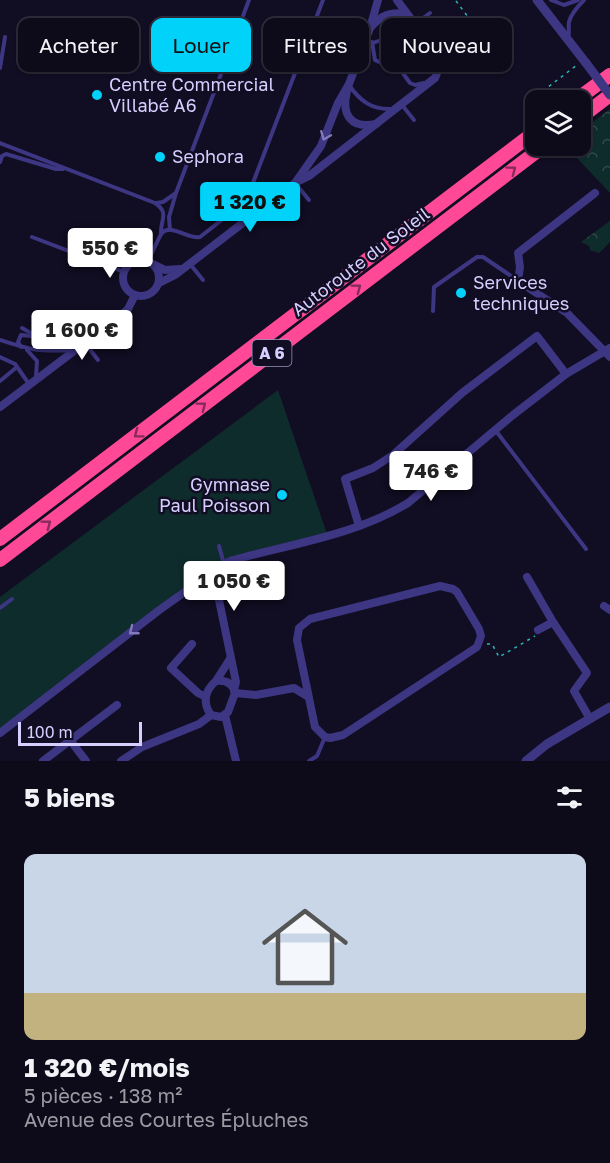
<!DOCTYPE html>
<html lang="fr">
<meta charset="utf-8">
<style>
:root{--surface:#0d0a1a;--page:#1b1827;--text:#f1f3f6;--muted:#9a9aa2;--line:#2d2b39;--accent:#00d2f9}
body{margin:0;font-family:"Golos Text",sans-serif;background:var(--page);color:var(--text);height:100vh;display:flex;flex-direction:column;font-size:22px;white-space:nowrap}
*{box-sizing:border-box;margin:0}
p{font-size:20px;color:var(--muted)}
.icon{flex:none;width:33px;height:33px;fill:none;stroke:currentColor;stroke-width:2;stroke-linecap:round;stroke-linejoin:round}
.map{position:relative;height:761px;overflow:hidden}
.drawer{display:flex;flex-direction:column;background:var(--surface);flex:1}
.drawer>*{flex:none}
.guide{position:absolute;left:18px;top:18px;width:574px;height:54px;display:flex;gap:12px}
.controls{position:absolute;left:525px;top:90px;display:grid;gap:12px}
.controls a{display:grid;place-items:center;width:66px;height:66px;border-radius:12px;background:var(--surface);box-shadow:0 2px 4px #0004,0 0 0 2px var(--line);font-size:30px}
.scale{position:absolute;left:18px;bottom:15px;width:124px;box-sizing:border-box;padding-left:6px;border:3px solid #d6ceff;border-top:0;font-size:16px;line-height:21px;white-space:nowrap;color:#d6ceff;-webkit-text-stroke:4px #110d22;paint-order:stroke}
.price{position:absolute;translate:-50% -51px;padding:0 14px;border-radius:6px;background:#fff;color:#222;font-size:20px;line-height:39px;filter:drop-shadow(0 2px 3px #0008)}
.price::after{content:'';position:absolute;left:50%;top:36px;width:18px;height:14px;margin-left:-9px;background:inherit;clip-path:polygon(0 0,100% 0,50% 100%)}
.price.on{background:var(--accent);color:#111}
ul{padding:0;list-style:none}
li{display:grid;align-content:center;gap:12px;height:318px;padding:0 24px}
li span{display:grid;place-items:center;height:186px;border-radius:12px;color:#555}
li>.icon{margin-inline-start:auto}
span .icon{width:108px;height:108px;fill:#fffc;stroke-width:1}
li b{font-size:26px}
h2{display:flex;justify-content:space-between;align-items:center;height:72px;padding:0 24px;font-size:26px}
.chip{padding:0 21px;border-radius:12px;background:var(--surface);box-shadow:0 2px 4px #0004,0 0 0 2px var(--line);font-size:21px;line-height:54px}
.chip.on{background:var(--accent);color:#111}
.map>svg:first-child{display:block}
</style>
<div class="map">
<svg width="610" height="761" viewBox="0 0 610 761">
<defs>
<pattern id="forest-crowns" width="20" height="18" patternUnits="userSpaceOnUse" patternTransform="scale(1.5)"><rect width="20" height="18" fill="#0f2c2c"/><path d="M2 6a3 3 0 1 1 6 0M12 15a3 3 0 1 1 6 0" fill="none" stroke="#31494c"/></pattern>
</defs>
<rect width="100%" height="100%" fill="#110d22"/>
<g fill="url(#forest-crowns)">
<path d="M 610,109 L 610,193 L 577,158 L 558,147 L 560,146 L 580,146 L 581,131 Z"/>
<path d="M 610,221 L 610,242 L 599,253 L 590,250 L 589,246 L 581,242 Z"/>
</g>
<path fill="#0f2c2c" d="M 278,390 L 327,534 L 232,559 L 0,731 L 0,597 Z"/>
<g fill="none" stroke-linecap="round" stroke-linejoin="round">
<g stroke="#29b8b7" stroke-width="1.5" stroke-dasharray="3 4.5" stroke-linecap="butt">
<path d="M 456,1 L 484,38"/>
<path d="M 487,42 L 497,55"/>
<path d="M 531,100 L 577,65"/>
<path d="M 487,644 L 492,644 L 499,657 L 535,636"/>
</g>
<g stroke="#3d3683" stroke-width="4">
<path d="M 551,0 L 564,5 L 578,0"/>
<path d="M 415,24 L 430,13"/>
<path d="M 568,38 C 570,32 568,29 569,22 C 571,14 578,6 584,0"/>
<path d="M 372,42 L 375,60 L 394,69"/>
<path d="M 373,43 L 381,40 L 409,53 L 411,63 L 415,67"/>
<path d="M 0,68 L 5,37"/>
<path d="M 421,70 L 427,72 L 433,68 L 433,60 L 429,47"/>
<path d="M 440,70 L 456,63 L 481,44"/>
<path d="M 402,72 L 410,83 L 415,85 L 424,83"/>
<path d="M 349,85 C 360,101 372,110 392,109"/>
<path d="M 402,105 L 414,120"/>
<path d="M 0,143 L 155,203 C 170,213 160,220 161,234"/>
<path d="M 0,162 L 2,156 L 6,154 L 56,169 L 63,169"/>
<path d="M 295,183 L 309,200"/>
<path d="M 156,203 L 163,202 L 176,193"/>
<path d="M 170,230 L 169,217 L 176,193 L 249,0"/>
<path d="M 32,237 L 124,272"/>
<path d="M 148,260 C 153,253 158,238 162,233 C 171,223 189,240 200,237 L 246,201 L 323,0"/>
<path d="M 190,264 L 203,280"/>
<path d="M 433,311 L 434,287 L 477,257 L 483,257 L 517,280"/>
<path d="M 22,328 L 38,337"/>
<path d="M 0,340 C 30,350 40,352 72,350"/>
<path d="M 85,343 L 98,360"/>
<path d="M 21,347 L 18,342 L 21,335 L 51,338 L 66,333 L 83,320"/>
<path d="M 27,350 L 37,361 L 36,377"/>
<path d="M 0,357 L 15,364 L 29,384"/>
<path d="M 0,381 L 17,367"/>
<path d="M 496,431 L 586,549"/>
<path d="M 219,546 L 224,564"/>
<path d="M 0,608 L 12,599"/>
<path d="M 309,761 L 317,756 L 325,737"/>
</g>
<g stroke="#3d3683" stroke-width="8">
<path d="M 371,27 C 382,14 390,13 406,13"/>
<path d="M 347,91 C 341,115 351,129 376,124"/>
<path d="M 295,183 L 321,146 L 338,103 L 349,84 L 370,28 L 378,0"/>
<path d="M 595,193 L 518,253 L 520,267 L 518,281 L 567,313 L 610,357"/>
<circle cx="141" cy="278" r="18"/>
<path d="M 155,265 L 165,270 L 180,269"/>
<path d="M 159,283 L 175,275 L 295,183 L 309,176 L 435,78 L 440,66 L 437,54 L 397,0"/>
<path d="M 0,407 L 119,317 L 128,309 L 135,295"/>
<path d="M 359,526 L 345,479 L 373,468 L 393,455 L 462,393 L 537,336 L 566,374"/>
<path d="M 213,571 L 236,682 L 234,690"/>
<path d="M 527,577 L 553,622"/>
<path d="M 440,586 L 453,589 L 457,592 L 479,629 L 481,636 L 477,647 L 343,735 L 330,738 L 325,737 L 315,727 L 297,640 L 299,628 L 310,619 Z"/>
<path d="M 604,606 L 610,610"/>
<path d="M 538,630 L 553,622 L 587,673 L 574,691 L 590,719"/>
<path d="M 192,644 L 171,668 L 198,693 L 206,697"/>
<path d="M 216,681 C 226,680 233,683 235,693 L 228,712 L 221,717 L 211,715 C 202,703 205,690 216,681 Z"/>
<path d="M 216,681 L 230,659"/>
<path d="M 235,693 L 256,695 L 294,688 L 307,696"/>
<path d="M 225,715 L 236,761"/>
<path d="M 0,733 L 158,611 L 224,564 L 233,560 C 291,544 356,535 408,503 L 513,415 L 566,374 L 610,348"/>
<path d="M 70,740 L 86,761"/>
<path d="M 43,761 L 117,705"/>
<path d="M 121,761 L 142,747 L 199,724 L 211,715"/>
</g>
<g stroke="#3d3683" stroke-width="9">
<path d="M 537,0 L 586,63"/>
<path d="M 526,761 L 547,744 L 610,707"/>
</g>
<g stroke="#ff4996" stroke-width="14">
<path d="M 576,100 L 610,75"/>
<path d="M 580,118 L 610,95"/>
<path d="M 0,539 L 536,131"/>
<path d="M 0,560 L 544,146"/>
</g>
<path stroke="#3d3683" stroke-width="9" d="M 586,63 L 610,95"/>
</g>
<defs><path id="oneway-chevron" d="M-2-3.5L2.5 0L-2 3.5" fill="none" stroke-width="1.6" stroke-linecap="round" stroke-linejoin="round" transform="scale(1.5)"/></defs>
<g stroke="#827abb">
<use href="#oneway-chevron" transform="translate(325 136) rotate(112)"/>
<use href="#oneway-chevron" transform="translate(133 631) rotate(142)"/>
</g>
<g stroke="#882b5c">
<use href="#oneway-chevron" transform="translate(512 170) rotate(-37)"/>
<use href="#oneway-chevron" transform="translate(357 288) rotate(-37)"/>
<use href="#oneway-chevron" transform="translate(202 406) rotate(-37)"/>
<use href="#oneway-chevron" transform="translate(138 434) rotate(143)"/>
<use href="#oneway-chevron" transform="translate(47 524) rotate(-37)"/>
</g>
<g fill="#00d2f9" stroke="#110d22" stroke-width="2">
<circle cx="97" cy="95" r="6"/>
<circle cx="160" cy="157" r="6"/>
<circle cx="461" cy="293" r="6"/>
<circle cx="282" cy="495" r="6"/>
</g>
<g text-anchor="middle" stroke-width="5" stroke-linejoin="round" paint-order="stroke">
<rect fill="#110d22" stroke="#9b94bd" stroke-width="1.5" x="252.5" y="340" width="39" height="26" rx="4.5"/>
<g font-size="16" font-weight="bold" fill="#d6ceff">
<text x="272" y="359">A 6</text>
</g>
<g font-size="18" fill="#d6ceff" stroke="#110d22" text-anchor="start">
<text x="109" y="91">Centre Commercial<tspan x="109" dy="21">Villabé A6</tspan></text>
<text x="172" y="163">Sephora</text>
<text x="473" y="289">Services<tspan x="473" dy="21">techniques</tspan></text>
<text x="270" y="491" text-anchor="end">Gymnase<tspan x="270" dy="21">Paul Poisson</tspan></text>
</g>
<g font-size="18" fill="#d6ceff" stroke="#110d22">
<text transform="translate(361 262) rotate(-37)" y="6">Autoroute du Soleil</text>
</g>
</g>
</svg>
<div class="controls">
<a><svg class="icon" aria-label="layers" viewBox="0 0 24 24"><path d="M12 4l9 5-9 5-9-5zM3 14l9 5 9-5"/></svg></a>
</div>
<div class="scale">100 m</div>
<b class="price on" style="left:250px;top:233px">1 320 €</b>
<b class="price" style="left:110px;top:279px">550 €</b>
<b class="price" style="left:82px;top:361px">1 600 €</b>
<b class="price" style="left:431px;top:502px">746 €</b>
<b class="price" style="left:234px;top:612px">1 050 €</b>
<div class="guide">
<a class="chip">Acheter</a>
<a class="chip on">Louer</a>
<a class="chip">Filtres</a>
<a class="chip">Nouveau</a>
</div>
</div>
<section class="drawer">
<h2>5 biens<svg class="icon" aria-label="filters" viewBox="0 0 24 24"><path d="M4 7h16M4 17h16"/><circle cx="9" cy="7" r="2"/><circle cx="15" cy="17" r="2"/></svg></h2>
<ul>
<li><span style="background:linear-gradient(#c9d6e8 75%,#c2b280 0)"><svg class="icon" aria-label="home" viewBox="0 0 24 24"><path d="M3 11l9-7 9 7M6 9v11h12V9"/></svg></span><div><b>1 320 €/mois</b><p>5 pièces · 138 m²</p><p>Avenue des Courtes Épluches</p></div></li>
</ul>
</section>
